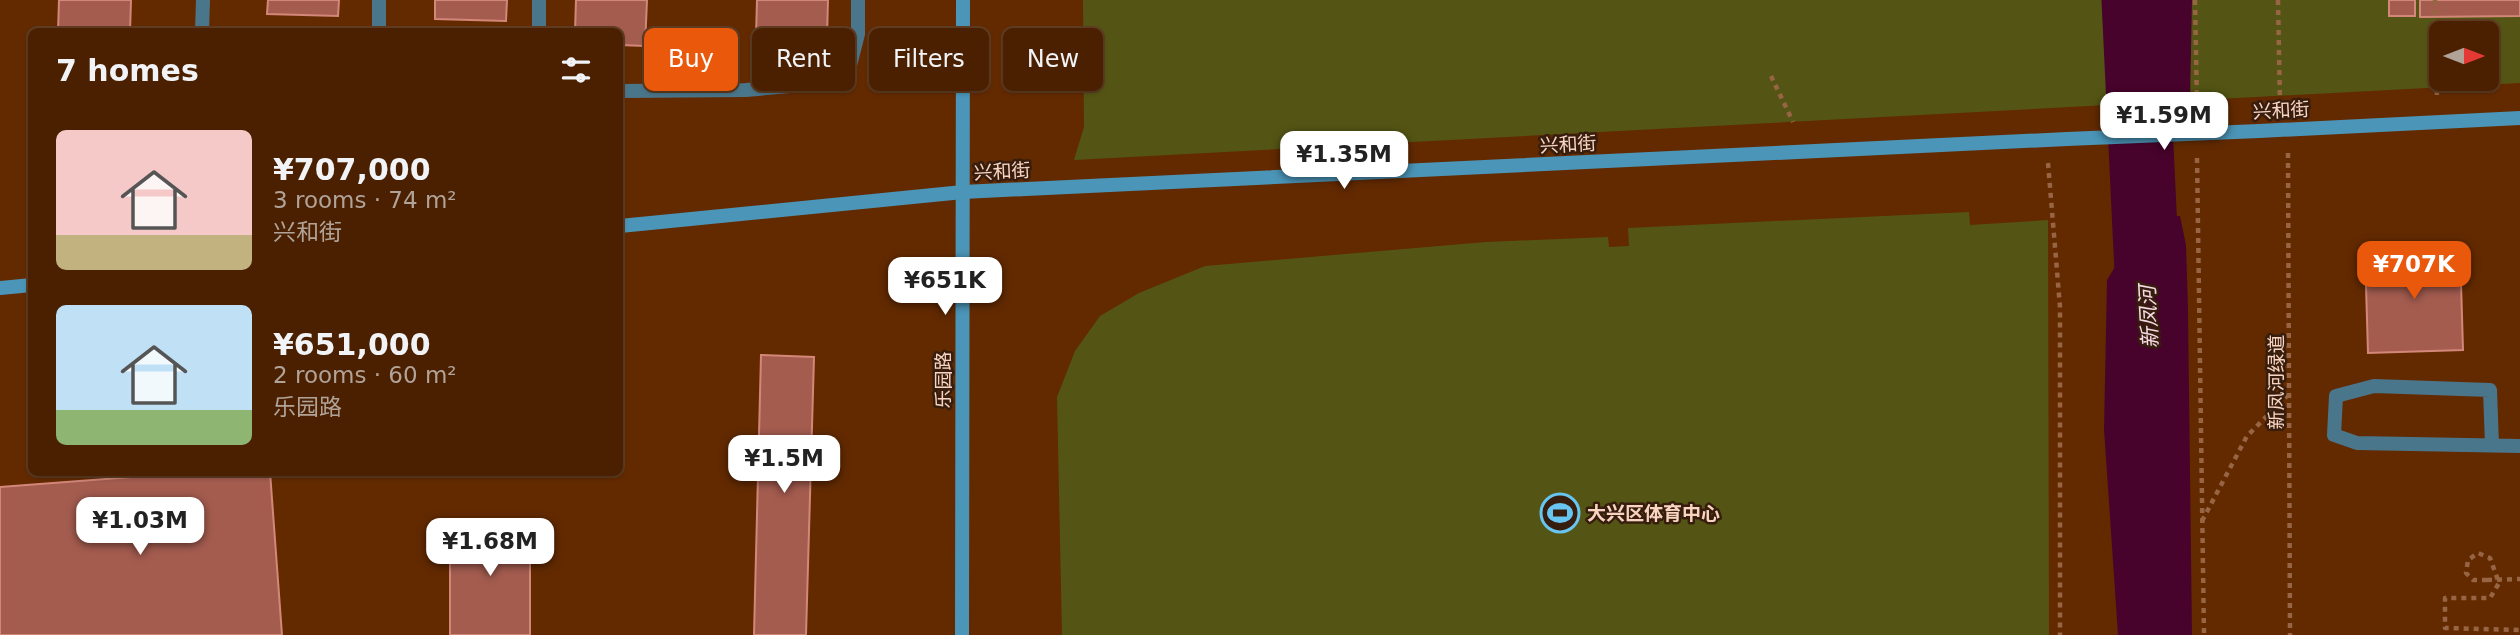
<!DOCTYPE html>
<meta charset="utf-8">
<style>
:root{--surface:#4a2000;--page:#542d0f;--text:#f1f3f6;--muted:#b2a399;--line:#613e22;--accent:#ea580c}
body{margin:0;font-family:"DejaVu Sans","Noto Sans SC",sans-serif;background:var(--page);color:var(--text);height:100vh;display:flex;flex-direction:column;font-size:26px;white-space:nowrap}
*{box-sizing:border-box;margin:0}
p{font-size:23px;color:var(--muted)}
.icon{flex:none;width:38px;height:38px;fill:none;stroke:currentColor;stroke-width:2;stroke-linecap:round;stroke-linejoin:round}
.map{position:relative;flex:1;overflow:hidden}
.drawer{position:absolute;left:28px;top:28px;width:595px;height:448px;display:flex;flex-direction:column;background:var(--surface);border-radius:10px;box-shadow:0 2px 5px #0004,0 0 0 2px var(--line)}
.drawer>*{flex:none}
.banner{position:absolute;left:644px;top:28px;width:665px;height:63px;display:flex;gap:14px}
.needle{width:46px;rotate:90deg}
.controls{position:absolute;left:2429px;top:21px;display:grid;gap:14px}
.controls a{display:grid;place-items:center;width:70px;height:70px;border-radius:10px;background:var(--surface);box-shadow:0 2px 5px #0004,0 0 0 2px var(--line);font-size:35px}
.price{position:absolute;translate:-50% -60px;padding:0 16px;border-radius:14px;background:#fff;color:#222;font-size:23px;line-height:46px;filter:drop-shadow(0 2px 4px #0008)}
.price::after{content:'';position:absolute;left:50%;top:42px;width:21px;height:16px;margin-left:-10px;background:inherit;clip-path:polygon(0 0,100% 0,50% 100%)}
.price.on{background:var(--accent);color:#fff}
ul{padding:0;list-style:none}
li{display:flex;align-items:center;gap:21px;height:175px;padding:0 28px}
li span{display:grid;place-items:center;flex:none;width:196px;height:140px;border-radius:10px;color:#555}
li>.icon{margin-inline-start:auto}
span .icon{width:84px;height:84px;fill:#fffc;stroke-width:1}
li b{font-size:30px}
h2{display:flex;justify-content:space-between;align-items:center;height:84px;padding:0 28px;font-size:30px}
.chip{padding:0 24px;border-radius:10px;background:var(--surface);box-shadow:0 2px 5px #0004,0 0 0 2px var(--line);font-size:24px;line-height:63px}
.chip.on{background:var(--accent);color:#fff}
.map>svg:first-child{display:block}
</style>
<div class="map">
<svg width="2520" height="635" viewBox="0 0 2520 635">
<rect width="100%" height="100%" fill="#632a00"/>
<g fill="#545514" fill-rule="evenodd">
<path d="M 1083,0 L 2520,0 L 2520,83 L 1074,160 L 1084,127 ZM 2441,33 L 2487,33 L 2487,79 L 2441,79 Z"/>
<path d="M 1969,212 L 1970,225 L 2048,220 L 2049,635 L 1062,635 L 1057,397 L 1075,351 L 1100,316 L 1139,293 L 1205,266 L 1486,242 L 1608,237 L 1609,247 L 1629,246 L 1628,228 Z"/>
</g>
<g fill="#48032c">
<path d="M 2122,0 L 2192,0 L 2190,101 L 2120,105 Z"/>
<path d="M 2180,216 L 2186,245 L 2188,309 L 2192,635 L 2118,635 L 2104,429 L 2107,280 L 2135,234 L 2152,217 Z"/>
</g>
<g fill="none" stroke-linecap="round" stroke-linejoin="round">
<path stroke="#48032c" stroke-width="65" d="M 2134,0 L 2149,314"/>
</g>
<g fill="#a45c4f" stroke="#d38779" stroke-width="2">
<path d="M 59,0 L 131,0 L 130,32 L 58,32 Z"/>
<path d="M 268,0 L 339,0 L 338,16 L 267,14 Z"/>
<path d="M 435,0 L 507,0 L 506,21 L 435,19 Z"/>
<path d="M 576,0 L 647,0 L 645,46 L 620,45 L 620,32 L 575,32 Z"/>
<path d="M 757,0 L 828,0 L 826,74 L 755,72 Z"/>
<rect x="2389" y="0" width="26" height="16"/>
<path d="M 2420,0 L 2520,0 L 2520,16 L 2420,17 Z"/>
<path d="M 2460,249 L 2463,350 L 2368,353 L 2365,252 Z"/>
<path d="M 761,355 L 814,357 L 806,635 L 754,635 Z"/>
<path d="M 198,472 L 270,472 L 282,635 L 0,635 L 0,487 Z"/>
<rect x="450" y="520" width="80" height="115"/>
</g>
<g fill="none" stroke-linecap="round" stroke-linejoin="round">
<g stroke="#976543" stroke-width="4.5" stroke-dasharray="5 5" stroke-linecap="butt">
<path d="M 2195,0 L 2197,108"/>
<path d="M 2278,0 L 2280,104"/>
<path d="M 2435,0 L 2437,97"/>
<path d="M 1771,76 L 1793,122"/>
<path d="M 2288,153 L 2290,635"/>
<path d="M 2197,158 L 2204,635"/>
<path d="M 2048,163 L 2060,307 L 2060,635"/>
<path d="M 2202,521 L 2247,436 L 2289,394"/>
<path d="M 2487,580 L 2473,580 L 2466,573 L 2468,560 L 2478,553 L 2490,558 L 2499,583 L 2490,598 L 2445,598 L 2445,628 L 2520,630"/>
</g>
<g stroke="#4a768c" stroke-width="14">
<path d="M 379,0 L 379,32"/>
<path d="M 539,0 L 539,32"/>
<path d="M 202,32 L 203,0"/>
<path d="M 620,91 L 746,90 L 846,81 L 858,34 L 858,0"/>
<path d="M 2492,445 L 2490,390 L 2374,386 L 2336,396 L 2334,435 L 2357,443 L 2520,446"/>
</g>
<g stroke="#4b95b8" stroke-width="14">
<path d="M 2259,131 L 2520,118"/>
<path d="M 620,226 L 963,192 L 2067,139"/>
<path d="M 0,288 L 32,285"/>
<path d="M 962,635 L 963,0"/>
</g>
<path stroke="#976543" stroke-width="4.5" stroke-dasharray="5 5" stroke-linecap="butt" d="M 2487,580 L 2520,579"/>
<path stroke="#4b95b8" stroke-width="14" d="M 2067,139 L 2259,131"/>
</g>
<defs>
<symbol id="stadium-ring" viewBox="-11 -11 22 22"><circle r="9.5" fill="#361d0d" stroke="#68c4f0" stroke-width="1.5"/><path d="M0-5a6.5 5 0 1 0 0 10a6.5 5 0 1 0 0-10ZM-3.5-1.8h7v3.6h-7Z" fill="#68c4f0"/></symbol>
</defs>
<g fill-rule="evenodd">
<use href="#stadium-ring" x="1538" y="491" width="44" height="44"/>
</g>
<g text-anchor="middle" stroke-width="5" stroke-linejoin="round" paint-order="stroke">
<g font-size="19" fill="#f9d5c1" stroke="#361d0d">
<text transform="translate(2281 110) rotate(-3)" y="7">兴和街</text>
<text transform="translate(1568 144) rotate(-3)" y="7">兴和街</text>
<text transform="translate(1002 171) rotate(-3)" y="7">兴和街</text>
<text transform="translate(943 380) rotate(-90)" y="7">乐园路</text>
<text transform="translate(2276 382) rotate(-90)" y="7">新凤河绿道</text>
</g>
<g font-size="19" font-weight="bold" fill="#f9d5c1" stroke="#361d0d" text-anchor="start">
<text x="1587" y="520">大兴区体育中心</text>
</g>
<g font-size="21" font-style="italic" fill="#f6dbe6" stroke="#361d0d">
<text transform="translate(2149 317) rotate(-93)" y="7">新凤河</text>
</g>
</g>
</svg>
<div class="controls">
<a><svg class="needle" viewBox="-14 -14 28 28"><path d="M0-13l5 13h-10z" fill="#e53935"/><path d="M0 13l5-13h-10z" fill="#b2a399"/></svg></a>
</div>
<b class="price" style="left:2164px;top:152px">¥1.59M</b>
<b class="price" style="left:1344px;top:191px">¥1.35M</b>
<b class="price on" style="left:2414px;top:301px">¥707K</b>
<b class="price" style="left:945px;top:317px">¥651K</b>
<b class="price" style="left:784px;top:495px">¥1.5M</b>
<b class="price" style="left:140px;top:557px">¥1.03M</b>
<b class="price" style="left:490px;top:578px">¥1.68M</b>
<div class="banner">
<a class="chip on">Buy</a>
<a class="chip">Rent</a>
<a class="chip">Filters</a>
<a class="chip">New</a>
</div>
<section class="drawer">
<h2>7 homes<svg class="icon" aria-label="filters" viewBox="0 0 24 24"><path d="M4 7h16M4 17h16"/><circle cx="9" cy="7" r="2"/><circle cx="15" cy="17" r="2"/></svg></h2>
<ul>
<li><span style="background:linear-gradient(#f6c9c9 75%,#c2b280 0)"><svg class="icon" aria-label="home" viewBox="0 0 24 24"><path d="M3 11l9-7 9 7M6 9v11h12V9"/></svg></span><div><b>¥707,000</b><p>3 rooms · 74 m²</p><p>兴和街</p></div></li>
<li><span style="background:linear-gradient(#bfe0f5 75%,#8fb573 0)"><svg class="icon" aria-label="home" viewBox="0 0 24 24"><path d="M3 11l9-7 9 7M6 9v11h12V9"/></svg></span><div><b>¥651,000</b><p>2 rooms · 60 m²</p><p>乐园路</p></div></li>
</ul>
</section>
</div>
